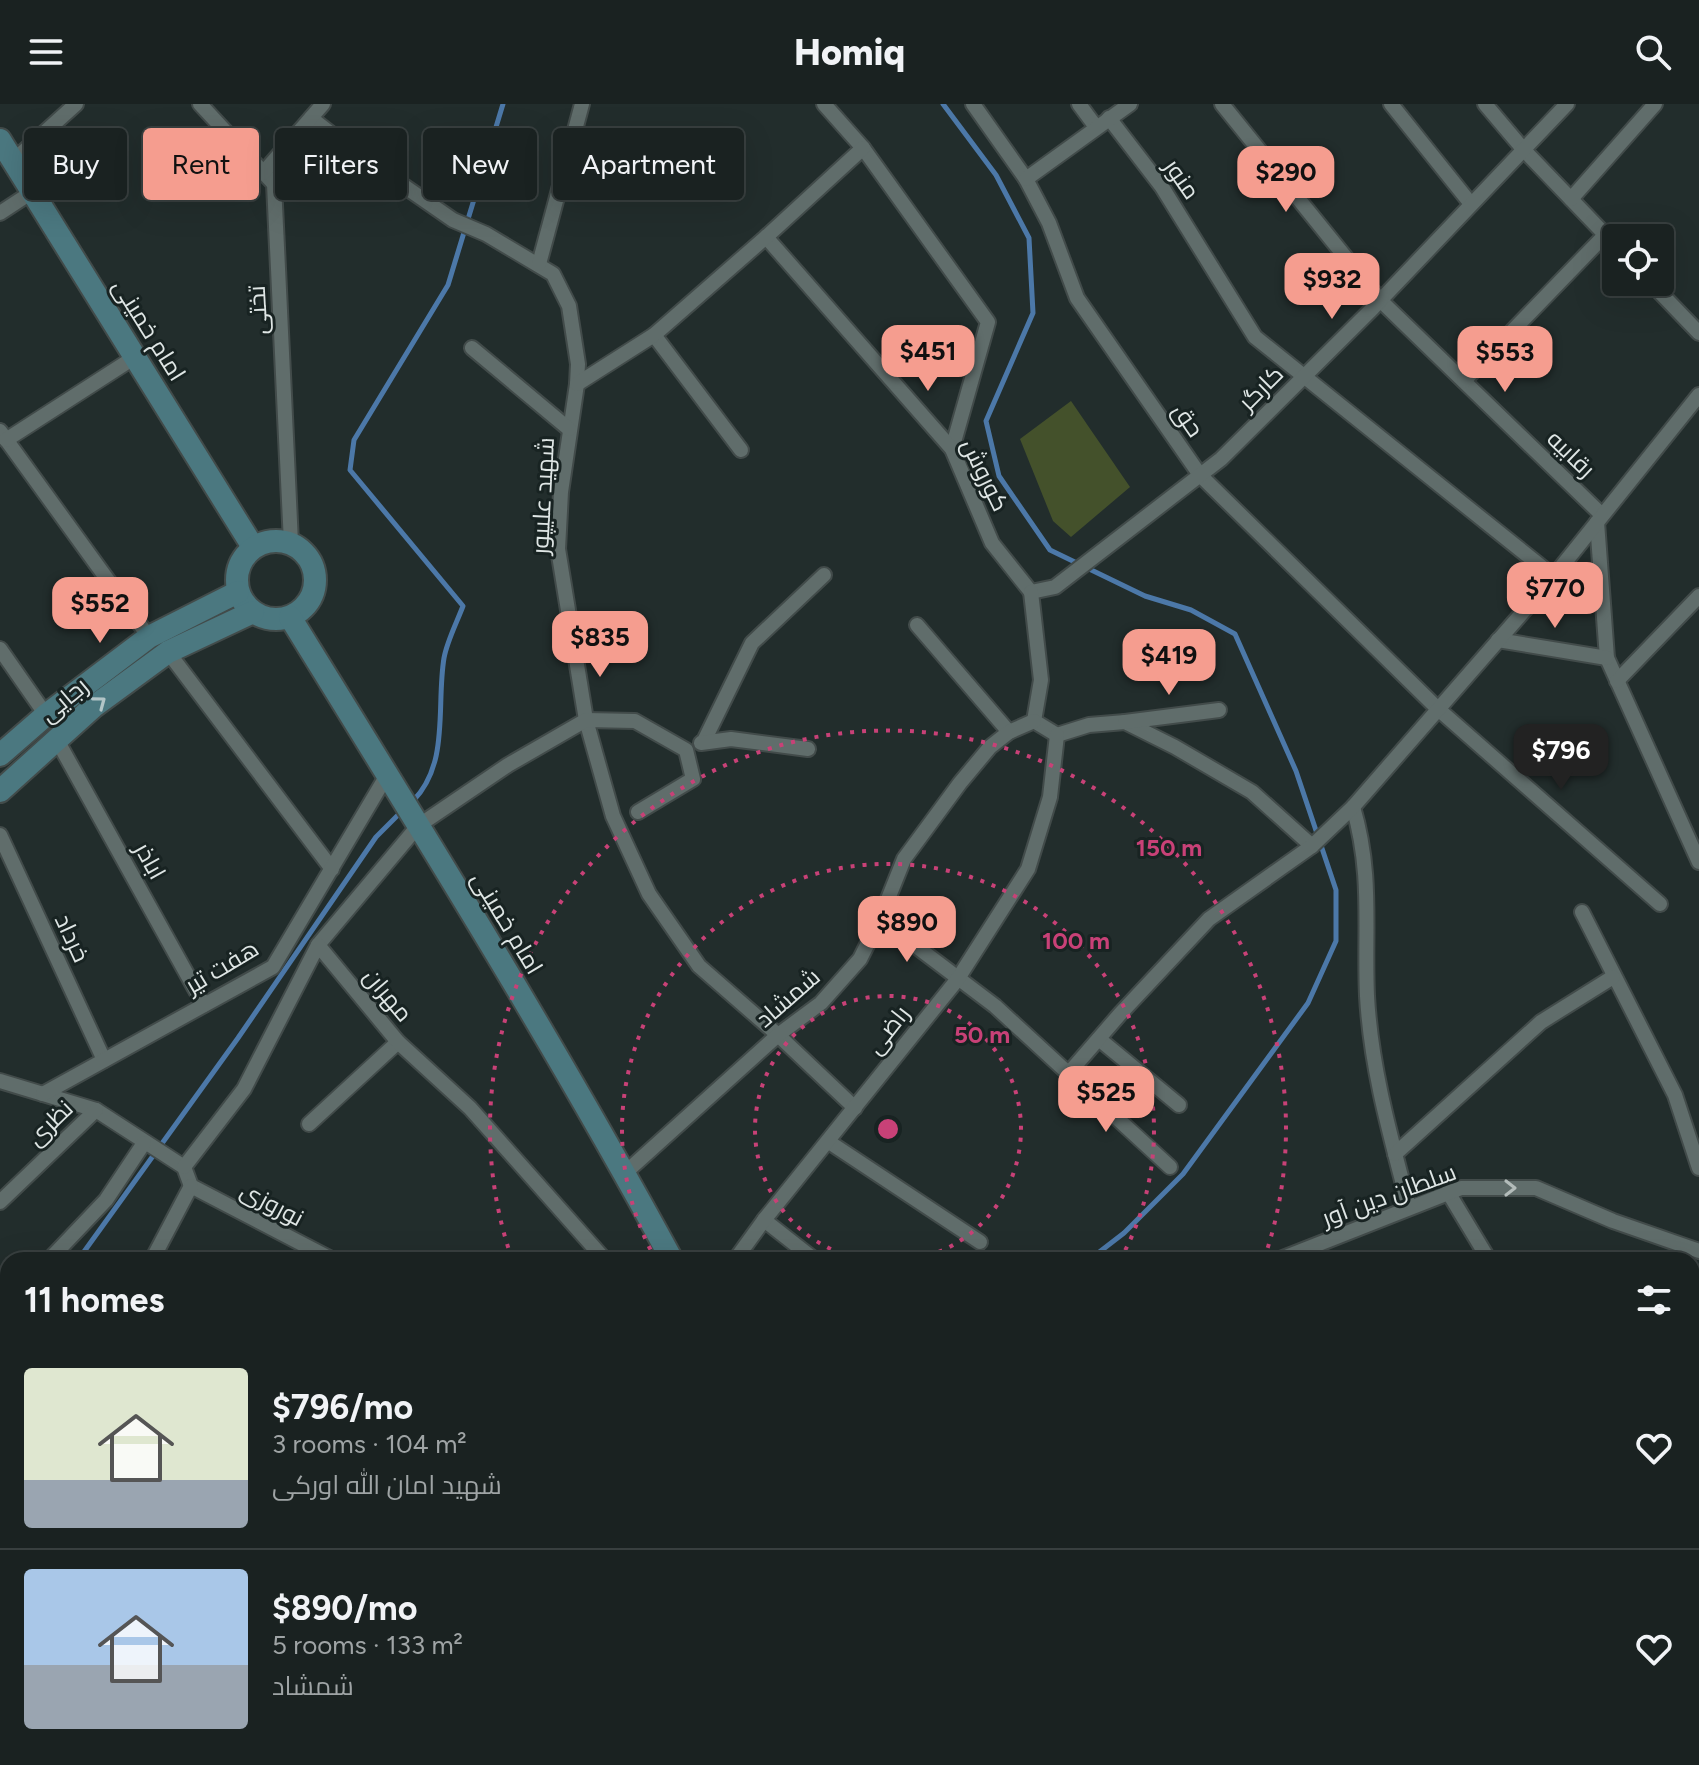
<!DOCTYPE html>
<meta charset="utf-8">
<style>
:root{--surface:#1a2221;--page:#232a2a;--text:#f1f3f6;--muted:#9fa4a5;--line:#383f3f;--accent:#f59d8f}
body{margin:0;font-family:Figtree,Cairo,sans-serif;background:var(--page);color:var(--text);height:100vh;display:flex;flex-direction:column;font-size:30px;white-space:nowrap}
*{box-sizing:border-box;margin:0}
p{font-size:26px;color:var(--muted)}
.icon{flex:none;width:44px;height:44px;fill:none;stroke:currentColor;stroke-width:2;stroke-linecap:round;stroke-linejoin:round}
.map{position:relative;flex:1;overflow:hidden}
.drawer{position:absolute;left:0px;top:1148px;width:1700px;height:514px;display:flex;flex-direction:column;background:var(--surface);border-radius:24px 24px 0 0;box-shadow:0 8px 32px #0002,0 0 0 2px var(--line)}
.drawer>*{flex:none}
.guide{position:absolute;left:24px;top:24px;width:800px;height:72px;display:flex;gap:16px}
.buttons{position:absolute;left:1602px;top:120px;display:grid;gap:16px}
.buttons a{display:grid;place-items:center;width:72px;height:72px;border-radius:8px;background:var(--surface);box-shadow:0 8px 32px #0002,0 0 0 2px var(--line);font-size:40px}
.price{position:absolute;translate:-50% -68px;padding:0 18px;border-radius:16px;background:var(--accent);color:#111;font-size:26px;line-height:52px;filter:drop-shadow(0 2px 4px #0008)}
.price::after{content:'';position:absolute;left:50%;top:48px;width:24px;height:18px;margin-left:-12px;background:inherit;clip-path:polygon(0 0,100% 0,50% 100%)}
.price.active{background:#222;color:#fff}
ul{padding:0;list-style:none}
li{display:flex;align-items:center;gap:24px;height:200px;padding:0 24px}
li+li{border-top:2px solid var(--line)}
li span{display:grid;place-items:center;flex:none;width:224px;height:160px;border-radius:8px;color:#555}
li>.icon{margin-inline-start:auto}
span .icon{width:96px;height:96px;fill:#fffc;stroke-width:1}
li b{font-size:34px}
h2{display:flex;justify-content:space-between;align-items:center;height:96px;padding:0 24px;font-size:34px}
.tag{padding:0 28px;border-radius:8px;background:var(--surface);box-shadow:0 8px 32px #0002,0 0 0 2px var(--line);font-size:28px;line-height:72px}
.tag.active{background:var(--accent);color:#111}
header{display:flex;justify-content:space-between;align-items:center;height:104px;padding:0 24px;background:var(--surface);font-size:36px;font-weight:800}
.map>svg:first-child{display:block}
</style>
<header><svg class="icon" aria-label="menu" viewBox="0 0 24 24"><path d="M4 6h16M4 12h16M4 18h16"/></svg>Homiq<svg class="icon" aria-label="search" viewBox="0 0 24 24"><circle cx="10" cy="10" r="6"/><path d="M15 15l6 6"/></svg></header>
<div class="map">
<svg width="1699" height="1661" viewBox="0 0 1699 1661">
<rect width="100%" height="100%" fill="#222d2c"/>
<path fill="#44512b" d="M 1071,297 L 1130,383 L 1071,433 L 1053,417 L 1020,335 Z"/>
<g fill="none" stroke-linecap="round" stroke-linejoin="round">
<g stroke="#4c78a8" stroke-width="5">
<path d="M 943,0 L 996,71 L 1029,134 L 1033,209 L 986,317 L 999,372 L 1050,446 L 1145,492 L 1191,506 L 1235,530 L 1296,667 L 1336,786 L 1336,837 L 1308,899 L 1183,1070 L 1124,1129 L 1089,1156"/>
<path d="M 413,697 C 450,659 436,602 444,554 C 447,537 457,518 463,502 L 350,366 L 354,336 L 448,181 L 503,0"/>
<path d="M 78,1156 L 238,934 L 376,733 L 403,706"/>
<path d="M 0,1230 L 8,1223"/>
<path d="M 638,1661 L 638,1654"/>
</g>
<defs>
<g id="street">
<path d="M 200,0 L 274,80 L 291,439"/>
<path d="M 824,0 L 863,44 L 988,218 L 952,345"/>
<path d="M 973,0 L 1026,75 L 1049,119 L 1077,194 L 1200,371 L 1437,604 L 1660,800"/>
<path d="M 1079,0 L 1096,23"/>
<path d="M 1222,0 L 1380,196 L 1602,411"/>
<path d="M 1391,0 L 1471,100"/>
<path d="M 1485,0 L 1523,45 L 1616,142"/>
<path d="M 311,14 L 352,46 L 453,116 L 486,130 L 553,170 L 569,202 L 578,260 L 577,280 L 561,388 L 558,445 L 586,616 L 613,712 L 649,790 L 699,862 L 778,931 L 855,1004"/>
<path d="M 1109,14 L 1162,83 L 1255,233 L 1553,472"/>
<path d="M 13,57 L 76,0"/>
<path d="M 263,69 L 323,0"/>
<path d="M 1026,75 L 1130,0"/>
<path d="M 1571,95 L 1655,0"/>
<path d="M 0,109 L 32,88"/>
<path d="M 766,133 L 952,345 L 992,439 L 1031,488"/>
<path d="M 539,160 L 582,0"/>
<path d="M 1650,178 L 1699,229"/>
<path d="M 654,231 L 741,346"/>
<path d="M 472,244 L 569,325"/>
<path d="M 1464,277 L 1605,131"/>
<path d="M 577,280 L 654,231 L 766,133 L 863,44"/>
<path d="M 0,327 L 149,533"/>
<path d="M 6,336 L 135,253"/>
<path d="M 1597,418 L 1607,554 L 1699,758"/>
<path d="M 1031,488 L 1055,483 L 1221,355 L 1373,204 L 1567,0"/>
<path d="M 1031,488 L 1041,576 L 1034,617"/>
<path d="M 917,521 L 1009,628"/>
<path d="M 1498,536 L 1607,554"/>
<path d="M 0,545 L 46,611"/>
<path d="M 168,548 L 332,765"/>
<path d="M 1617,577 L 1699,492"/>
<path d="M 1034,617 L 1057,631 L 1089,621 L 1125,618 L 1175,643 L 1252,688 L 1312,742"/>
<path d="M 1125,618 L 1219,606"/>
<path d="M 57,636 L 204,901"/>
<path d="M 704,637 L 752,539 L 824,471"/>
<path d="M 701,639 L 731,635 L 808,645"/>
<path d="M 1353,703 C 1373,770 1364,826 1367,892 C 1371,965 1391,1034 1409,1103"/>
<path d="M 0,731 L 104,956"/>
<path d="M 1582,808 L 1675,991 L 1699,1064"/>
<path d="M 880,815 L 995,902 L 1170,1063"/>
<path d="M 318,841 L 418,722 L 508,661 L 586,616 L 635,617 L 686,646 L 693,675 L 638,708"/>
<path d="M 1099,935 L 1179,1001"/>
<path d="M 1068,970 L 1120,910 L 1209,815 L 1312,742 L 1353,703 L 1550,477 L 1699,291"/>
<path d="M 0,977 L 96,1006 L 184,1063 L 191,1082"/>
<path d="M 43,990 L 273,863 L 387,671"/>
<path d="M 309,1020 L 398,938"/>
<path d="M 829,1038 L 980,1138"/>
<path d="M 1395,1050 L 1541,918 L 1613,873"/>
<path d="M 184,1063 L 244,985 L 318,841 L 398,938 L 470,1004 L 605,1156"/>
<path d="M 625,1069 L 778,931 L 821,899 L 860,855 L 880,815 L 904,755 L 960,679 L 990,643 L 1009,628 L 1034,617"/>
<path d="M 191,1082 L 333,1156"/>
<path d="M 1448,1088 L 1489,1156"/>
<path d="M 0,1098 L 96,1006"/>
<path d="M 764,1116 L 815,1156"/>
<path d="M 49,1156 L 106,1096 L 144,1039"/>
<path d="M 152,1156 L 191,1082"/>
<path d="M 735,1156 L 764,1116 L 957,876 L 1028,765 L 1050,693 L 1057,631"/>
<path d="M 1278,1156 L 1461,1084 L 1536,1084 L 1613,1117 L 1699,1147"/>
<path d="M 0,1198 L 8,1191"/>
<path d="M 1692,1318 L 1699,1315"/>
<path d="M 0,1454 L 8,1448"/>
<path d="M 1692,1568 L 1699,1570"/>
<path d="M 39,1654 L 54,1661"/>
<path d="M 220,1654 L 224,1661"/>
<path d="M 659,1654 L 660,1661"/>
<path d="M 1353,1654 L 1359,1661"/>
<path d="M 1519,1654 L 1524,1661"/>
<path d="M 425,1661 L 430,1654"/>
<path d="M 1248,1661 L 1253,1654"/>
<path d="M 1288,1661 L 1301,1654"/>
</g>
<g id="secondary">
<path d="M 0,36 L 253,443"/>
<circle cx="276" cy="476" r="39"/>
<path d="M 290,513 C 421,725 553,937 672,1156"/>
<path d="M 0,651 L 46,611 L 149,533 L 238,488"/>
<path d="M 0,687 L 93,603 L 168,548 L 253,508"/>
<path d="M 983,1654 L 988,1661"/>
<path d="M 611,1661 L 617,1654"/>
</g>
</defs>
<use href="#street" stroke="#424b4a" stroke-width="18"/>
<use href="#secondary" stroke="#424b4a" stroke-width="26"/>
<use href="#street" stroke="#606d6b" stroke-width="14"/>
<use href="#secondary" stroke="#4b7880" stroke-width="22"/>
</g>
<defs><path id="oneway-chevron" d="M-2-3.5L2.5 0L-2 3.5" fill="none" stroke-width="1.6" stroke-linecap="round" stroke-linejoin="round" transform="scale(2)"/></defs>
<use stroke="#b3c5c7" href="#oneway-chevron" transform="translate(100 598) rotate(-37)"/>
<use stroke="#b3bcba" href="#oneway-chevron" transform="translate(1510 1084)"/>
<g fill="none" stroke="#c84177" stroke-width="4" stroke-dasharray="4 8">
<path d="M865 1156A133 133 0 1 1 911 1156"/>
<path d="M656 1156A266 266 0 1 1 1120 1156"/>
<path d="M512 1155A398 398 0 1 1 1264 1155"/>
</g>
<g text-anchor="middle" stroke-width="6" stroke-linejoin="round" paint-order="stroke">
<g font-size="24" fill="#dfe6e5" stroke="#182322">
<text transform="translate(1182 75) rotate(55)" y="8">منور</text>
<text transform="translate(258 206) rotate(-93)" y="8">تختی</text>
<text transform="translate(149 226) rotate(58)" y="8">امام خمینی</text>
<text transform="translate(1261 284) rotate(-45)" y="8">کارگر</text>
<text transform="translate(1188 316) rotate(55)" y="8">حق</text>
<text transform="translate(1571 350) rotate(44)" y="8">رقابیه</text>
<text transform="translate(985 371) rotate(64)" y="8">کوروش</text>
<text transform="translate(543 392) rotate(-87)" y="8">شهید علیپور</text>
<text transform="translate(64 596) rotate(-40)" y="8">رجایی</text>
<text transform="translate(150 757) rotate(61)" y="8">اباذر</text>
<text transform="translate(507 819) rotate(59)" y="8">امام خمینی</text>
<text transform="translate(72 834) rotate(65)" y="8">خرداد</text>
<text transform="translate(222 863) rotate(-31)" y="8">هفت تیر</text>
<text transform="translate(388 891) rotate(50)" y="8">مهران</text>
<text transform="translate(788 894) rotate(-41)" y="8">شمشاد</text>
<text transform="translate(888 926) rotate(-52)" y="8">راضی</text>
<text transform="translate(50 1019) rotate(-44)" y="8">نظری</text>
<text transform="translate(1389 1091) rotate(-20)" y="8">سلطان دین آور</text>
<text transform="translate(272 1100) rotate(28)" y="8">نوروزی</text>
</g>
</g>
<circle cx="888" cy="1025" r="12" fill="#c84177" stroke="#182322" stroke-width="4"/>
<g font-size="24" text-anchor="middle" font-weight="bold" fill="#c84177" stroke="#182322" stroke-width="6" stroke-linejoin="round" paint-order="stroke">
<text x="1169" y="752">150 m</text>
<text x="1076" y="845">100 m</text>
<text x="982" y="939">50 m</text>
</g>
</svg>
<div class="buttons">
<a><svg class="icon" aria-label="locate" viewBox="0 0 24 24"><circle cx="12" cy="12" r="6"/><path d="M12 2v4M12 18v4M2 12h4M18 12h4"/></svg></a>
</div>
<b class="price" style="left:1286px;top:110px">$290</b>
<b class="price" style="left:1332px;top:217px">$932</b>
<b class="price" style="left:928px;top:289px">$451</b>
<b class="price" style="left:1505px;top:290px">$553</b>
<b class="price" style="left:1555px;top:526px">$770</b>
<b class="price" style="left:100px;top:541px">$552</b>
<b class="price" style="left:600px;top:575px">$835</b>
<b class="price" style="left:1169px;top:593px">$419</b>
<b class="price active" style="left:1561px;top:688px">$796</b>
<b class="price" style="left:907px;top:860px">$890</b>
<b class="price" style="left:1106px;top:1030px">$525</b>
<div class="guide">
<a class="tag">Buy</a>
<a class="tag active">Rent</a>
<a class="tag">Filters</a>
<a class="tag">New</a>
<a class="tag">Apartment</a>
</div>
<section class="drawer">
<h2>11 homes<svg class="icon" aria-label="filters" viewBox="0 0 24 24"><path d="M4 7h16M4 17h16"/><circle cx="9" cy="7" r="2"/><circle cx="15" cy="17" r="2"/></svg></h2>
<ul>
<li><span style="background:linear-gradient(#dfe7d0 70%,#9aa5b1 0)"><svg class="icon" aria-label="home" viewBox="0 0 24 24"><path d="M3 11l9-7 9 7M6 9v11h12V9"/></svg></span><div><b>$796/mo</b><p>3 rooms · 104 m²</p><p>شهید امان الله اورکی</p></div><svg class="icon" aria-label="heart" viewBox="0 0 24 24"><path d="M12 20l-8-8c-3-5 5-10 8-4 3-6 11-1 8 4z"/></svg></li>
<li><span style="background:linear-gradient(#a9c7e8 60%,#9aa5b1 0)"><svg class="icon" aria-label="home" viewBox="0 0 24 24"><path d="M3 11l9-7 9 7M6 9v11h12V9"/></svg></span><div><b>$890/mo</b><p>5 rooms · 133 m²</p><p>شمشاد</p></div><svg class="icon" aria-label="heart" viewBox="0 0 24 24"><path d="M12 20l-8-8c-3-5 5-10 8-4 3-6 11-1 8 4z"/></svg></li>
</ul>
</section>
</div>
